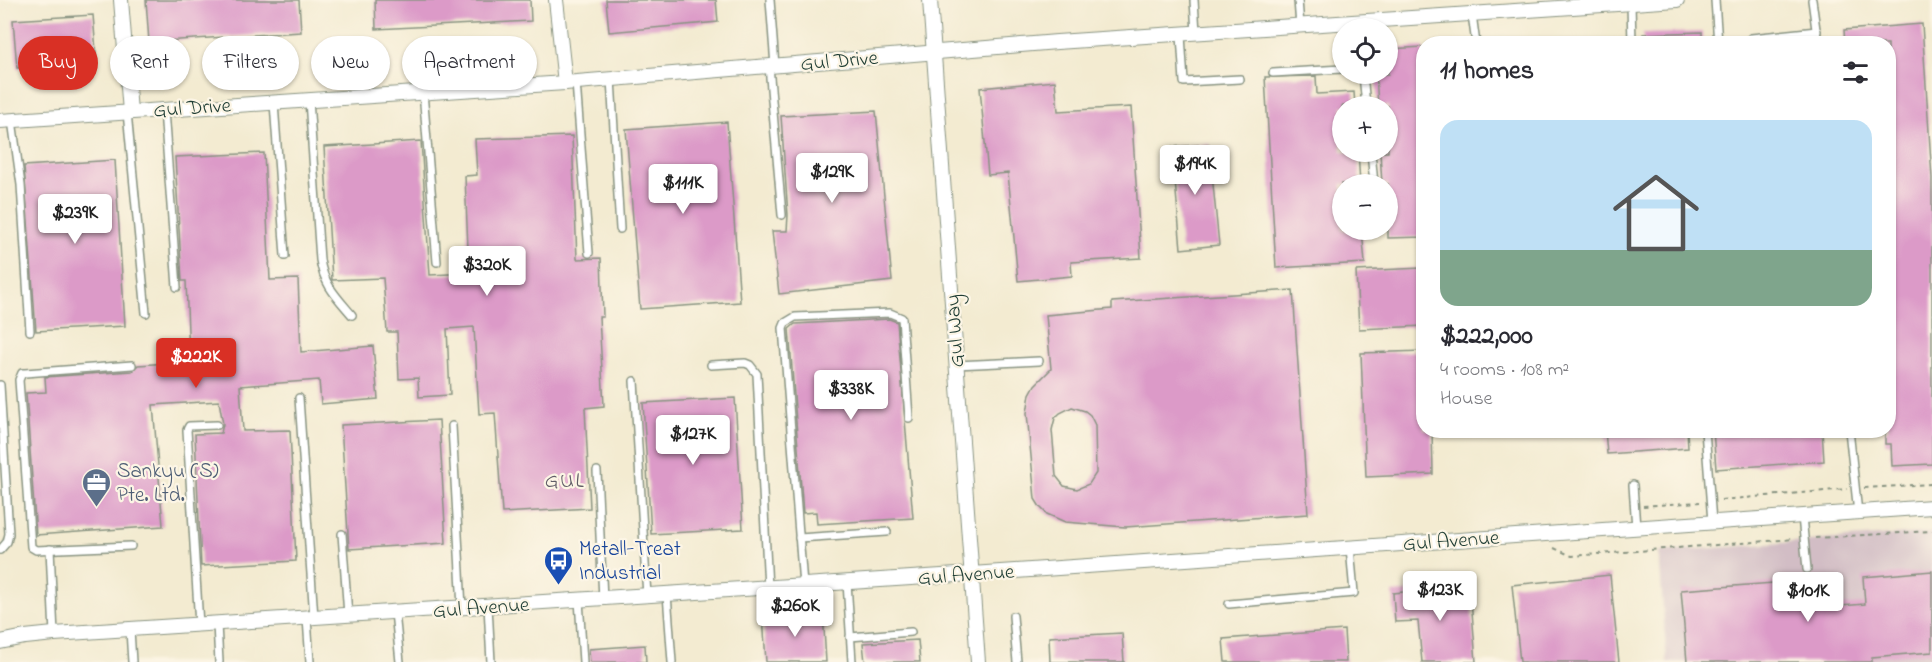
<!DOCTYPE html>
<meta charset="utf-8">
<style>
:root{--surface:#fff;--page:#f7f7f7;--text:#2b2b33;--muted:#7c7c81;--line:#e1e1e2;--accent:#d93025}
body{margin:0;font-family:"Indie Flower",sans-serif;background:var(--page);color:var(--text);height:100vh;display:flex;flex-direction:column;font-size:22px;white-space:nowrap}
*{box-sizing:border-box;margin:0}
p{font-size:20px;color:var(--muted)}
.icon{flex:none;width:33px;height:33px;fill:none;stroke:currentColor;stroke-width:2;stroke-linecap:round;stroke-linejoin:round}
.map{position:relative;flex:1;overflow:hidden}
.side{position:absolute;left:1416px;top:36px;width:480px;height:402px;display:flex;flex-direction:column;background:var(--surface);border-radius:24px;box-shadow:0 2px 4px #0004}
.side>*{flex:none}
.top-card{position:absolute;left:18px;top:36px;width:570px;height:54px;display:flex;gap:12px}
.tools{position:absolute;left:1332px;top:18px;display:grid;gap:12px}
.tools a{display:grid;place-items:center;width:66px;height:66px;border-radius:50%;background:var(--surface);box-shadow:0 2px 4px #0004;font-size:30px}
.price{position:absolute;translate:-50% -51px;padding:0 14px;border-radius:6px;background:#fff;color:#222;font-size:20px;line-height:39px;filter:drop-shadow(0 2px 3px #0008)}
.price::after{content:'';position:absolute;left:50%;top:36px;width:18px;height:14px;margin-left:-9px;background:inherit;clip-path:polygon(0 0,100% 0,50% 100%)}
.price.current{background:var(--accent);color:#fff}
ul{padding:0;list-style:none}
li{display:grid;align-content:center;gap:12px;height:318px;padding:0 24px}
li+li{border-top:2px solid var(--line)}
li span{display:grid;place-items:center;height:186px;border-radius:18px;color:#555}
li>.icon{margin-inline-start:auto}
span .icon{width:108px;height:108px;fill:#fffc;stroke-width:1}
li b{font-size:26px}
h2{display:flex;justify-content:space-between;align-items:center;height:72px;padding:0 24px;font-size:26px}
.chip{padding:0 21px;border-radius:27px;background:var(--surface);box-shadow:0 2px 4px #0004;font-size:21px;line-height:54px}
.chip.current{background:var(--accent);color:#fff}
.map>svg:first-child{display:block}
</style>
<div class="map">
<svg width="1932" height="662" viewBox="0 0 1932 662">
<rect width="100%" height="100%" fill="#fcf5e5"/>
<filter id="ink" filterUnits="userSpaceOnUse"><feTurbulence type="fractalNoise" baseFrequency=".0167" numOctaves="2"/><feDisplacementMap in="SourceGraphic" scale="12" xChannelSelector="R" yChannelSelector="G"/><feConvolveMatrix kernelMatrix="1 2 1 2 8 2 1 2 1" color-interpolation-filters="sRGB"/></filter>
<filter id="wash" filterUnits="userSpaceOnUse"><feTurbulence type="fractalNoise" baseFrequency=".008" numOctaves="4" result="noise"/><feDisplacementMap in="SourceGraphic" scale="24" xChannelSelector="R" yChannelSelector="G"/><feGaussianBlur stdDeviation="1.35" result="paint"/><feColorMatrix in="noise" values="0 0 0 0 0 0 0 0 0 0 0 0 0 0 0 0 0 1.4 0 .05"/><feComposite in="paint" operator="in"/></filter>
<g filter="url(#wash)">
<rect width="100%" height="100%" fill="#f3ebd1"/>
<path fill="#d2bdc5" d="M 1932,532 L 1932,662 L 1667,662 L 1659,552 Z"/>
<g id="blocks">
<g fill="#dc9ac8" fill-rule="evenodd">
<path d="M 146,0 L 299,0 L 301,32 L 149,42 Z"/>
<path d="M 375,0 L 530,0 L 531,21 L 376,29 Z"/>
<path d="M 606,0 L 716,0 L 718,22 L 609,32 Z"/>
<path d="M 93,15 L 97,63 L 17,68 L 13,20 Z"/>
<path d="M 1922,24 L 1932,178 L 1932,464 L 1892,466 L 1891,444 L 1885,444 L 1885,430 L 1888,430 L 1888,44 L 1845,44 L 1844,30 Z"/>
<path d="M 1702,32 L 1702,44 L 1643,44 L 1643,34 Z"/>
<path d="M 1424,47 L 1424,237 L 1388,238 L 1388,184 L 1382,184 L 1380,152 L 1388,152 L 1388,106 L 1378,106 L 1376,74 L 1388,74 L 1388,49 Z"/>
<path d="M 1316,76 L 1317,94 L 1354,92 L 1355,106 L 1342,106 L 1342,152 L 1358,152 L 1360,184 L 1342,184 L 1342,230 L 1362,230 L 1365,263 L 1276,268 L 1265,77 Z"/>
<path d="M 1055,81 L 1058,111 L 1131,107 L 1141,258 L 1071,262 L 1072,276 L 1018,281 L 1008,173 L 988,175 L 980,88 Z"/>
<path d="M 876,111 L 892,281 L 779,294 L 772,231 L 787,231 L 788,215 L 781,116 Z"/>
<path d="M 727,122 L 740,302 L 640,309 L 626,129 Z"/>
<path d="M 572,136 L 577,259 L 601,258 L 603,317 L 599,317 L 604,406 L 585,408 L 590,508 L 502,513 L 495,413 L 479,414 L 474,327 L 447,329 L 450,395 L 419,397 L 418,378 L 399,379 L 397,332 L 387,332 L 383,278 L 332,280 L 324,147 L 421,141 L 430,275 L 469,273 L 465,176 L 477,175 L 475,139 Z"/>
<path d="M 1209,144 L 1219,245 L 1181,249 L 1172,147 Z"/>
<path d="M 264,153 L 270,280 L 298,279 L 301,352 L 373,346 L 378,399 L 321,404 L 319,380 L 240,386 L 243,431 L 290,430 L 296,561 L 201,566 L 195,434 L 221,433 L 223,424 L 219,401 L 153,405 L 163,526 L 36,535 L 26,393 L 46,392 L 45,377 L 132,371 L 138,365 L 169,363 L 168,359 L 189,357 L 186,281 L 182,281 L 175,157 Z"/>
<path d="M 115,160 L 125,326 L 36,331 L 24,166 Z"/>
<path d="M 1422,268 L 1424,326 L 1359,329 L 1356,271 Z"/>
<path d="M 1293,290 L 1308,514 L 1125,527 L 1065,522 L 1047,514 L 1040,507 L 1035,499 L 1027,413 L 1030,394 L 1035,385 L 1051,369 L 1046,315 L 1112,309 L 1112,302 ZM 1072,407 L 1085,411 L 1090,415 L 1095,425 L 1096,473 L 1089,484 L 1077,489 L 1064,486 L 1056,476 L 1052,430 L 1055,418 L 1060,413 Z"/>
<path d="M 889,319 L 897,322 L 913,518 L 817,524 L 816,512 L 803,513 L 789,329 L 795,324 Z"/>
<path d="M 1424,351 L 1424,430 L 1432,430 L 1433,474 L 1366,477 L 1361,353 Z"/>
<path d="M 735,398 L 743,529 L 651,534 L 643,403 Z"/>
<path d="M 439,420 L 446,543 L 349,549 L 341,425 Z"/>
<path d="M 1605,430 L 1687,430 L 1688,448 L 1607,454 Z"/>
<path d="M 1713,430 L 1822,430 L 1824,461 L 1716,469 Z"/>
<path d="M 1932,571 L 1932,652 L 1872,657 L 1872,662 L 1687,662 L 1681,590 L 1801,581 L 1803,609 L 1865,604 L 1863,577 Z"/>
<path d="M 1610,575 L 1619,662 L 1520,662 L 1512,585 Z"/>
<path d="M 1470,586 L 1476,662 L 1422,662 L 1418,621 L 1395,622 L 1393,593 Z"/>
<path d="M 823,612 L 826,662 L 766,662 L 763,616 Z"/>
<path d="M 1344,630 L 1346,662 L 1225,662 L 1223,639 Z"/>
<path d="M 1122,633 L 1124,662 L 1050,662 L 1049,637 Z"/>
<path d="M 918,640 L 920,662 L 865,662 L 863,643 Z"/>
<path d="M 645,645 L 646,662 L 590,662 L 589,649 Z"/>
</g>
</g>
</g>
<g filter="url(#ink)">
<use href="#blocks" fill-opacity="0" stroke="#899482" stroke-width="1.5"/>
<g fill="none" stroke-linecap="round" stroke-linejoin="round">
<defs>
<g id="lane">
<path d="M 770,0 L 775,66"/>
<path d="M 1194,0 L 1196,33"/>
<path d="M 1298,0 L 1300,26"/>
<path d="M 1715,0 L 1718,44"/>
<path d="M 1812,0 L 1818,44"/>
<path d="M 1631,3 L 1632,44"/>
<path d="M 1472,14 L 1476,44"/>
<path d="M 1181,35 L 1184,82 L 1240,79"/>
<path d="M 1751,38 L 1817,31"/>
<path d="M 769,66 L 782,215"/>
<path d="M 1273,73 L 1342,69"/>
<path d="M 1363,74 L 1366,106"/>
<path d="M 611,79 L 620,229"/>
<path d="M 576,82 L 589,253"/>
<path d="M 423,92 L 437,262"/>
<path d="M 309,100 L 320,260 C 324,285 336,296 352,315"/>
<path d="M 274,103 L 285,256"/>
<path d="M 164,110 L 177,287"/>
<path d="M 127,112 L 146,313"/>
<path d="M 12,120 L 21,185 L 30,331"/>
<path d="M 1371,152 L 1374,184"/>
<path d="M 711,365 L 745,363 L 750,365 L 757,374 L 768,588"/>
<path d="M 956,365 L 1039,361"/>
<path d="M 634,381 L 647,596"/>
<path d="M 0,385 L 9,534 L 7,542 L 0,550"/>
<path d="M 299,398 L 314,618"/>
<path d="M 452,426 L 462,608"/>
<path d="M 1705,430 L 1712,522"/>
<path d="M 1849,430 L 1858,513"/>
<path d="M 597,471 L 603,599"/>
<path d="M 1633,485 L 1636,528"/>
<path d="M 1802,516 L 1807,569"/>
<path d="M 342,534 L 348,615"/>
<path d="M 799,538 L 887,532"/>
<path d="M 131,546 L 36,550 L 31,547 L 19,380 L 22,373 L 25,373 L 132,365"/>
<path d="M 50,549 L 54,634"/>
<path d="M 847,582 L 852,662"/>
<path d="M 803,585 L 783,328 L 785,323 L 795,317 L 890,313 L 902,318 L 909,418"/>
<path d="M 667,594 L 672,662"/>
<path d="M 579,600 L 583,662"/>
<path d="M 1229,604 L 1354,593 L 1350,547"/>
<path d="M 488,606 L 491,662"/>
<path d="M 395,612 L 400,662"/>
<path d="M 1013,616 L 1017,662"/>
<path d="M 307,618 L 310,662"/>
<path d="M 217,624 L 219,662"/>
<path d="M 199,625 L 187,430 L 189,426 L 217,425"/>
<path d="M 130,630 L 132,662"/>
<path d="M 850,637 L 911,632"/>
</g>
<g id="street">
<path d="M 121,0 L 130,112"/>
<path d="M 556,0 L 565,83"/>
<path d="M 930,0 L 978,662"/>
<path d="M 0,121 L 565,83 L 1057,42 L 1677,0"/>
<path d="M 0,642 L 25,637 L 54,634 L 972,574 L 1932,507"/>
</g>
</defs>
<use href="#lane" stroke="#899482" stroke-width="10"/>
<use href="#street" stroke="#899482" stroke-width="16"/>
<g stroke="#899482" stroke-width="2" stroke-dasharray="4.5 4.5" stroke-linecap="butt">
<path d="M 1864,488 L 1932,484"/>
<path d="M 1721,500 L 1847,489"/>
<path d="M 1643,506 L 1700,502"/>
<path d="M 1815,538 L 1932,531"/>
<path d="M 1554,548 L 1572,556 L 1794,539"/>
</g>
<use href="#lane" stroke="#fff" stroke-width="7"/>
<use href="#street" stroke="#fff" stroke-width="14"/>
</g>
</g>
<defs>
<symbol id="office-pin" viewBox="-11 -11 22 30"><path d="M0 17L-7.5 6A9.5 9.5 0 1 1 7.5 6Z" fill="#5c6f8a" stroke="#fcf5e5"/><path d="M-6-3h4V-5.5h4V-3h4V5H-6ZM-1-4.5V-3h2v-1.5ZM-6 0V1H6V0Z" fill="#fff"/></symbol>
<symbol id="bus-pin" viewBox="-11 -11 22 30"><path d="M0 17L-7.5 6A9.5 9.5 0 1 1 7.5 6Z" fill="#1a4fb4" stroke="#fcf5e5"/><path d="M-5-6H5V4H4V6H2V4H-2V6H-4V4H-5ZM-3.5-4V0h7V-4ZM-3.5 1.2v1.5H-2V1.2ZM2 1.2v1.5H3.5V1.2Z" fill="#fff"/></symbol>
</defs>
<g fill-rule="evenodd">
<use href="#office-pin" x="80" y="466" width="33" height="45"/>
<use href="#bus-pin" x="542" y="544" width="33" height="45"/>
</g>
<g text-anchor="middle" stroke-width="4.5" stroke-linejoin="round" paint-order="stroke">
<g font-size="21" fill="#1f3d34" stroke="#fcf5e5">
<text transform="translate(839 60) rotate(-5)" y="7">Gul Drive</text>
<text transform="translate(192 107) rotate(-4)" y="7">Gul Drive</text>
<text transform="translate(954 331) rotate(-94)" y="7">Gul Way</text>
<text transform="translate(1451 540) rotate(-4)" y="7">Gul Avenue</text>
<text transform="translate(966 574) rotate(-4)" y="7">Gul Avenue</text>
<text transform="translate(481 607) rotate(-4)" y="7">Gul Avenue</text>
</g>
<g font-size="21" fill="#4e5e75" stroke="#fcf5e5" text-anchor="start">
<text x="117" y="477">Sankyu (S)<tspan x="117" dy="24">Pte. Ltd.</tspan></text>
</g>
<g font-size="21" fill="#164399" stroke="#fcf5e5" text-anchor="start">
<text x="579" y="555">Metall-Treat<tspan x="579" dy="24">Industrial</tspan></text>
</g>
<g font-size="22" letter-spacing="1.5" fill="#615e68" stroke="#fcf5e5">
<text x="565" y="487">GUL</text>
</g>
</g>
</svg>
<div class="tools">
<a><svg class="icon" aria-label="locate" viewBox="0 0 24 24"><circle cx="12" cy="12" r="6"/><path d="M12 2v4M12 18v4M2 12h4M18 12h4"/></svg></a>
<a>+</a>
<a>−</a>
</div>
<b class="price" style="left:1195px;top:196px">$194K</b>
<b class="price" style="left:832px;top:204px">$129K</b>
<b class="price" style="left:683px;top:215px">$111K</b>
<b class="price" style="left:75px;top:245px">$239K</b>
<b class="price" style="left:487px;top:297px">$320K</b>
<b class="price current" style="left:196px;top:389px">$222K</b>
<b class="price" style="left:851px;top:421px">$338K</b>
<b class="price" style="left:693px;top:466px">$127K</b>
<b class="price" style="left:1440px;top:622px">$123K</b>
<b class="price" style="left:1808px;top:623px">$101K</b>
<b class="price" style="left:795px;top:638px">$260K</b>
<div class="top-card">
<a class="chip current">Buy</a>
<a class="chip">Rent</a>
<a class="chip">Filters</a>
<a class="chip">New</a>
<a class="chip">Apartment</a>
</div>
<section class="side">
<h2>11 homes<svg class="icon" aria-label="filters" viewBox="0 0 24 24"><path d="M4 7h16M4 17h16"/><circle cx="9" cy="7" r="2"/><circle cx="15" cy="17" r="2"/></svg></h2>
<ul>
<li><span style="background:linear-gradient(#bfe0f5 70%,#7fa58c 0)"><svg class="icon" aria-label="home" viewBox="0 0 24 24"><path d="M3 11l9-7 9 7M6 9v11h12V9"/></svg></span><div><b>$222,000</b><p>4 rooms · 108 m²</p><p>House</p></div></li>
</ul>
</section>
</div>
